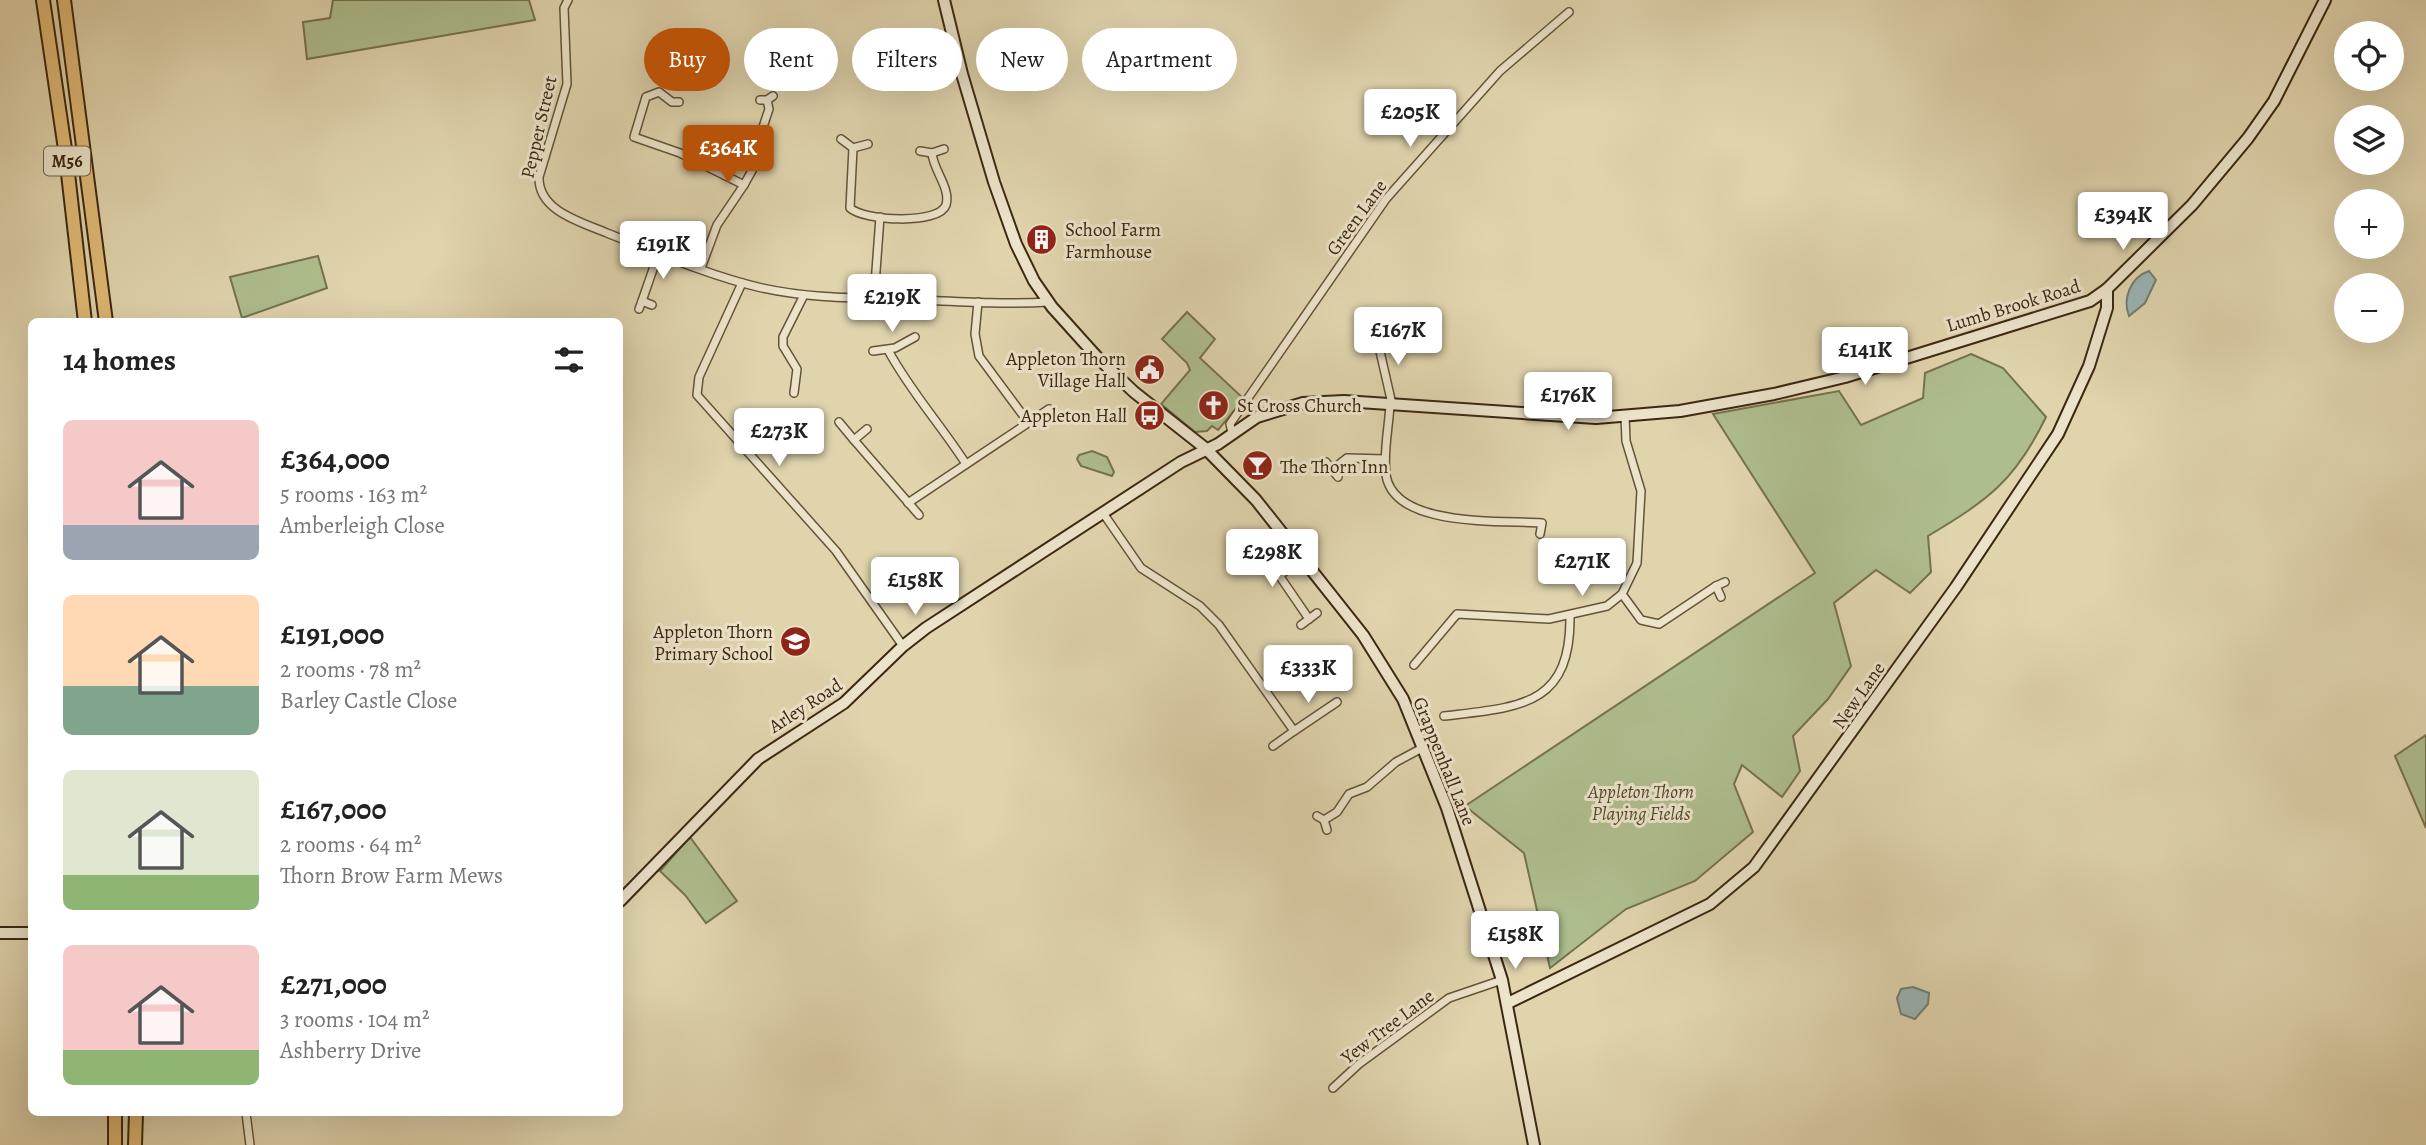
<!DOCTYPE html>
<meta charset="utf-8">
<style>
:root{--surface:#fff;--page:#f2f2f2;--text:#222;--muted:#767676;--accent:#b45309}
body{margin:0;font-family:Alegreya,serif;background:var(--page);color:var(--text);height:100vh;display:flex;flex-direction:column;font-size:26px;white-space:nowrap}
*{box-sizing:border-box;margin:0}
p{font-size:23px;color:var(--muted)}
.icon{flex:none;width:38px;height:38px;fill:none;stroke:currentColor;stroke-width:2;stroke-linecap:round;stroke-linejoin:round}
.map{position:relative;flex:1;overflow:hidden}
.panel{position:absolute;left:28px;top:318px;width:595px;height:798px;display:flex;flex-direction:column;background:var(--surface);border-radius:10px;box-shadow:0 7px 28px #0002}
.panel>*{flex:none}
.banner{position:absolute;left:644px;top:28px;width:665px;height:63px;display:flex;gap:14px}
.buttons{position:absolute;left:2334px;top:21px;display:grid;gap:14px}
.buttons a{display:grid;place-items:center;width:70px;height:70px;border-radius:50%;background:var(--surface);box-shadow:0 7px 28px #0002;font-size:35px}
.price{position:absolute;translate:-50% -60px;padding:0 16px;border-radius:7px;background:#fff;color:#222;font-size:23px;line-height:46px;filter:drop-shadow(0 2px 4px #0008)}
.price::after{content:'';position:absolute;left:50%;top:42px;width:21px;height:16px;margin-left:-10px;background:inherit;clip-path:polygon(0 0,100% 0,50% 100%)}
.price.active{background:var(--accent);color:#fff}
ul{padding:0;list-style:none}
li{display:flex;align-items:center;gap:21px;height:175px;padding:0 35px}
li span{display:grid;place-items:center;flex:none;width:196px;height:140px;border-radius:10px;color:#555}
li>.icon{margin-inline-start:auto}
span .icon{width:84px;height:84px;fill:#fffc;stroke-width:1}
li b{font-size:30px}
h2{display:flex;justify-content:space-between;align-items:center;height:84px;padding:0 35px;font-size:30px}
.chip{padding:0 24px;border-radius:32px;background:var(--surface);box-shadow:0 7px 28px #0002;font-size:24px;line-height:63px}
.chip.active{background:var(--accent);color:#fff}
.map>svg:first-child{display:block}
</style>
<div class="map">
<svg width="2426" height="1145" viewBox="0 0 2426 1145">
<rect width="100%" height="100%" fill="#e0d4ad"/>
<filter id="stains"><feTurbulence type="fractalNoise" baseFrequency=".00286" numOctaves="4"/><feColorMatrix values="0 0 0 0 .2 0 0 0 0 .09 0 0 0 0 .02 0 0 0 .5 -.17"/></filter>
<radialGradient id="worn" r=".72"><stop offset=".6" stop-color="#630" stop-opacity="0"/><stop offset="1" stop-color="#630" stop-opacity=".3"/></radialGradient>
<g fill="#aebd8d" stroke="#75724f" stroke-width="2">
<path d="M 333,0 L 529,0 L 535,20 L 307,59 L 303,22 L 330,18 Z"/>
<path d="M 318,256 L 327,288 L 242,318 L 230,277 Z"/>
<path d="M 1187,312 L 1215,339 L 1200,358 L 1244,399 L 1218,430 L 1212,426 L 1207,431 L 1195,432 L 1161,404 L 1190,370 L 1187,363 L 1162,339 Z"/>
<path d="M 1971,354 L 2003,368 L 2046,417 C 2015,481 1988,500 1928,536 L 1931,572 L 1910,593 L 1876,570 L 1834,603 L 1851,666 L 1828,699 L 1793,736 L 1800,771 L 1782,797 L 1742,765 L 1734,784 L 1753,832 L 1695,881 L 1626,909 L 1550,968 L 1524,853 L 1465,806 L 1815,573 L 1713,414 L 1839,391 L 1861,425 L 1923,398 L 1925,373 Z"/>
<path d="M 1092,451 L 1107,457 L 1114,472 L 1112,476 L 1081,466 L 1077,459 L 1079,455 Z"/>
<path d="M 2426,735 L 2426,828 L 2395,756 Z"/>
<path d="M 690,837 L 737,901 L 706,923 L 685,895 L 660,871 Z"/>
</g>
<g fill="#99b5b5" stroke="#747d73" stroke-width="2">
<path d="M 2149,271 L 2156,280 L 2145,303 L 2129,316 C 2122,298 2131,277 2149,271 Z"/>
<path d="M 1913,987 L 1929,993 L 1928,1004 L 1915,1019 L 1901,1014 L 1897,998 L 1901,989 Z"/>
</g>
<g fill="none" stroke-linecap="round" stroke-linejoin="round">
<defs>
<g id="street">
<path d="M 568,0 L 564,8 L 567,84 L 539,177 C 538,211 581,222 607,233 C 657,253 710,276 762,288 C 807,298 854,298 900,299 C 949,301 999,305 1048,302"/>
<path d="M 760,100 L 767,100 L 773,96"/>
<path d="M 679,102 L 672,102 L 659,92 L 646,97 L 634,137 L 680,153 L 744,185"/>
<path d="M 841,139 L 853,148 L 868,144"/>
<path d="M 853,148 L 850,208 C 864,221 939,225 946,205 C 951,188 933,170 932,153"/>
<path d="M 920,151 L 932,153 L 944,149"/>
<path d="M 701,268 L 717,225 L 744,185 L 760,156 L 762,130 L 769,109 L 767,100"/>
<path d="M 742,283 L 699,377 L 697,395 L 836,551 L 903,646"/>
<path d="M 874,298 L 880,217"/>
<path d="M 642,301 L 659,252"/>
<path d="M 978,302 L 975,334 L 979,356 L 1028,422"/>
<path d="M 639,309 L 642,301 L 652,305"/>
<path d="M 1376,334 L 1392,404"/>
<path d="M 888,350 C 910,391 941,425 966,464"/>
<path d="M 873,351 L 895,348 L 915,337"/>
<path d="M 794,393 L 797,369 L 783,346 L 783,337 L 804,295"/>
<path d="M 1390,404 C 1389,427 1383,452 1386,475 C 1394,528 1501,520 1542,523 L 1540,534"/>
<path d="M 839,422 L 854,440 L 867,429"/>
<path d="M 1232,433 L 1230,424 L 1386,199 L 1500,71 L 1569,12"/>
<path d="M 854,440 L 919,515"/>
<path d="M 1326,462 L 1338,477"/>
<path d="M 1332,470 L 1347,458 L 1385,459"/>
<path d="M 908,503 L 1049,409"/>
<path d="M 1103,513 L 1141,568 L 1200,606 L 1219,625 L 1294,731 L 1273,746"/>
<path d="M 1257,543 L 1309,619"/>
<path d="M 1279,576 L 1303,557"/>
<path d="M 1622,594 L 1641,620 L 1659,624 L 1716,586"/>
<path d="M 1721,597 L 1716,586 L 1725,582"/>
<path d="M 1301,625 L 1317,613"/>
<path d="M 1414,665 L 1457,614 L 1549,619 L 1607,606 L 1622,594 L 1637,563 L 1641,491 L 1626,441 L 1625,416"/>
<path d="M 1444,716 C 1519,707 1571,707 1570,616"/>
<path d="M 1294,731 L 1337,702"/>
<path d="M 1317,816 L 1324,820 L 1327,830"/>
<path d="M 1324,820 L 1337,812 L 1349,794 L 1367,787 L 1396,762 L 1424,747"/>
<path d="M 1333,1088 L 1359,1064 L 1449,998 L 1502,980"/>
<path d="M 246,1113 L 250,1145"/>
</g>
<g id="secondary">
<path d="M 944,0 L 962,74 L 994,182 L 1016,244 L 1034,281 L 1052,307 L 1097,357 L 1134,392 L 1205,448 L 1256,500 L 1363,635 L 1403,699 L 1447,808 L 1502,980 L 1534,1145"/>
<path d="M 620,901 L 758,759 L 844,703 L 903,646 L 926,628 L 1181,462 L 1218,444 L 1257,417 L 1303,403 L 1344,401 L 1596,418 L 1680,411 L 1774,394 L 1845,377 L 2090,301 L 2107,289 L 2192,205 L 2248,138 L 2274,101 L 2325,0"/>
<path d="M 0,933 L 32,933"/>
<path d="M 1508,1003 L 1710,904 L 1754,867 L 1956,587 L 2058,434 L 2089,366 L 2107,308 L 2107,289"/>
</g>
<g id="highway">
<path d="M 43,0 L 66,156 L 85,322"/>
<path d="M 64,0 L 106,322"/>
<path d="M 115,1145 L 115,1113"/>
<path d="M 135,1145 L 136,1113"/>
</g>
</defs>
<use href="#street" stroke="#655338" stroke-width="10"/>
<use href="#secondary" stroke="#3c2811" stroke-width="14"/>
<use href="#highway" stroke="#3c2811" stroke-width="16"/>
<use href="#street" stroke="#ebe3ca" stroke-width="7"/>
<use href="#secondary" stroke="#ebe3ca" stroke-width="10"/>
<use href="#highway" stroke="#e0ba76" stroke-width="12"/>
</g>
<defs>
<symbol id="building-disc" viewBox="-11 -11 22 22"><circle r="9.5" fill="#8f2418" stroke="#ebe3ca"/><path d="M-4-6H4V6H1V3H-1V6H-4ZM-2.5-4.3h1.7v1.8h-1.7ZM.8-4.3h1.7v1.8H.8ZM-2.5-1h1.7V.8h-1.7ZM.8-1h1.7V.8H.8Z" fill="#fff"/></symbol>
<symbol id="civic-disc" viewBox="-11 -11 22 22"><circle r="9.5" fill="#8f2418" stroke="#ebe3ca"/><path d="M-.6-6.5H3V-4.5H.6V-3L4-1V1h2V6H-6V1h2V-1L-.6-3ZM-1.2 2.5V6h2.4V2.5Z" fill="#fff"/></symbol>
<symbol id="church-disc" viewBox="-11 -11 22 22"><circle r="9.5" fill="#8f2418" stroke="#ebe3ca"/><path d="M-1.2-6h2.4v3.5h3.3v2.4h-3.3V6h-2.4V-.1h-3.3v-2.4h3.3Z" fill="#fff"/></symbol>
<symbol id="bus-disc" viewBox="-11 -11 22 22"><circle r="9.5" fill="#8f2418" stroke="#ebe3ca"/><path d="M-5-6H5V4H4V6H2V4H-2V6H-4V4H-5ZM-3.5-4V0h7V-4ZM-3.5 1.2v1.5H-2V1.2ZM2 1.2v1.5H3.5V1.2Z" fill="#fff"/></symbol>
<symbol id="bar-disc" viewBox="-11 -11 22 22"><circle r="9.5" fill="#8f2418" stroke="#ebe3ca"/><path d="M-6-5H6L.8 .8V4.5H3.5V6h-7V4.5H-.8V.8Z" fill="#fff"/></symbol>
<symbol id="school-disc" viewBox="-11 -11 22 22"><circle r="9.5" fill="#8f2418" stroke="#ebe3ca"/><path d="M0-5L7-2L0 1L-7-2ZM-4 1L0 2.5L4 1V4Q0 6-4 4Z" fill="#fff"/></symbol>
</defs>
<g fill-rule="evenodd">
<use href="#building-disc" x="1024" y="222" width="35" height="35"/>
<use href="#civic-disc" x="1132" y="352" width="35" height="35"/>
<use href="#church-disc" x="1196" y="388" width="35" height="35"/>
<use href="#bus-disc" x="1132" y="398" width="35" height="35"/>
<use href="#bar-disc" x="1240" y="448" width="35" height="35"/>
<use href="#school-disc" x="778" y="624" width="35" height="35"/>
</g>
<g text-anchor="middle" stroke-width="6" stroke-linejoin="round" paint-order="stroke">
<rect fill="#ebe3ca" stroke="#706048" stroke-width="2" x="44" y="146.5" width="46" height="29" rx="5"/>
<g font-size="18" font-weight="bold" fill="#3c2811">
<text x="67" y="167">M56</text>
</g>
<g font-size="19" fill="#3c2811" stroke="#ebe3ca">
<text transform="translate(538 127) rotate(-77)" y="7">Pepper Street</text>
<text transform="translate(1356 217) rotate(-54)" y="7">Green Lane</text>
<text transform="translate(2013 305) rotate(-17)" y="7">Lumb Brook Road</text>
<text transform="translate(1858 695) rotate(-55)" y="7">New Lane</text>
<text transform="translate(805 705) rotate(-33)" y="7">Arley Road</text>
<text transform="translate(1445 761) rotate(68)" y="7">Grappenhall Lane</text>
<text transform="translate(1387 1026) rotate(-37)" y="7">Yew Tree Lane</text>
</g>
<g font-size="19" fill="#3c2811" stroke="#ebe3ca" text-anchor="start">
<text x="1065" y="236">School Farm<tspan x="1065" dy="22">Farmhouse</tspan></text>
<text x="1126" y="365" text-anchor="end">Appleton Thorn<tspan x="1126" dy="22">Village Hall</tspan></text>
<text x="1237" y="412">St Cross Church</text>
<text x="1127" y="422" text-anchor="end">Appleton Hall</text>
<text x="1280" y="473">The Thorn Inn</text>
<text x="773" y="638" text-anchor="end">Appleton Thorn<tspan x="773" dy="22">Primary School</tspan></text>
</g>
<g font-size="19" font-style="italic" fill="#53462a" stroke="#ebe3ca">
<text x="1641" y="798">Appleton Thorn<tspan x="1641" dy="22">Playing Fields</tspan></text>
</g>
</g>
<rect width="100%" height="100%" filter="url(#stains)"/>
<rect width="100%" height="100%" fill="url(#worn)"/>
</svg>
<div class="buttons">
<a><svg class="icon" aria-label="locate" viewBox="0 0 24 24"><circle cx="12" cy="12" r="6"/><path d="M12 2v4M12 18v4M2 12h4M18 12h4"/></svg></a>
<a><svg class="icon" aria-label="layers" viewBox="0 0 24 24"><path d="M12 4l9 5-9 5-9-5zM3 14l9 5 9-5"/></svg></a>
<a>+</a>
<a>−</a>
</div>
<b class="price" style="left:1410px;top:149px">£205K</b>
<b class="price active" style="left:728px;top:185px">£364K</b>
<b class="price" style="left:2123px;top:252px">£394K</b>
<b class="price" style="left:663px;top:281px">£191K</b>
<b class="price" style="left:892px;top:334px">£219K</b>
<b class="price" style="left:1398px;top:367px">£167K</b>
<b class="price" style="left:1865px;top:387px">£141K</b>
<b class="price" style="left:1568px;top:432px">£176K</b>
<b class="price" style="left:779px;top:468px">£273K</b>
<b class="price" style="left:1272px;top:589px">£298K</b>
<b class="price" style="left:1582px;top:598px">£271K</b>
<b class="price" style="left:915px;top:617px">£158K</b>
<b class="price" style="left:1308px;top:705px">£333K</b>
<b class="price" style="left:1515px;top:971px">£158K</b>
<div class="banner">
<a class="chip active">Buy</a>
<a class="chip">Rent</a>
<a class="chip">Filters</a>
<a class="chip">New</a>
<a class="chip">Apartment</a>
</div>
<section class="panel">
<h2>14 homes<svg class="icon" aria-label="filters" viewBox="0 0 24 24"><path d="M4 7h16M4 17h16"/><circle cx="9" cy="7" r="2"/><circle cx="15" cy="17" r="2"/></svg></h2>
<ul>
<li><span style="background:linear-gradient(#f6c9c9 75%,#9aa5b1 0)"><svg class="icon" aria-label="home" viewBox="0 0 24 24"><path d="M3 11l9-7 9 7M6 9v11h12V9"/></svg></span><div><b>£364,000</b><p>5 rooms · 163 m²</p><p>Amberleigh Close</p></div></li>
<li><span style="background:linear-gradient(#ffd9b3 65%,#7fa58c 0)"><svg class="icon" aria-label="home" viewBox="0 0 24 24"><path d="M3 11l9-7 9 7M6 9v11h12V9"/></svg></span><div><b>£191,000</b><p>2 rooms · 78 m²</p><p>Barley Castle Close</p></div></li>
<li><span style="background:linear-gradient(#dfe7d0 75%,#8fb573 0)"><svg class="icon" aria-label="home" viewBox="0 0 24 24"><path d="M3 11l9-7 9 7M6 9v11h12V9"/></svg></span><div><b>£167,000</b><p>2 rooms · 64 m²</p><p>Thorn Brow Farm Mews</p></div></li>
<li><span style="background:linear-gradient(#f6c9c9 75%,#8fb573 0)"><svg class="icon" aria-label="home" viewBox="0 0 24 24"><path d="M3 11l9-7 9 7M6 9v11h12V9"/></svg></span><div><b>£271,000</b><p>3 rooms · 104 m²</p><p>Ashberry Drive</p></div></li>
</ul>
</section>
</div>
